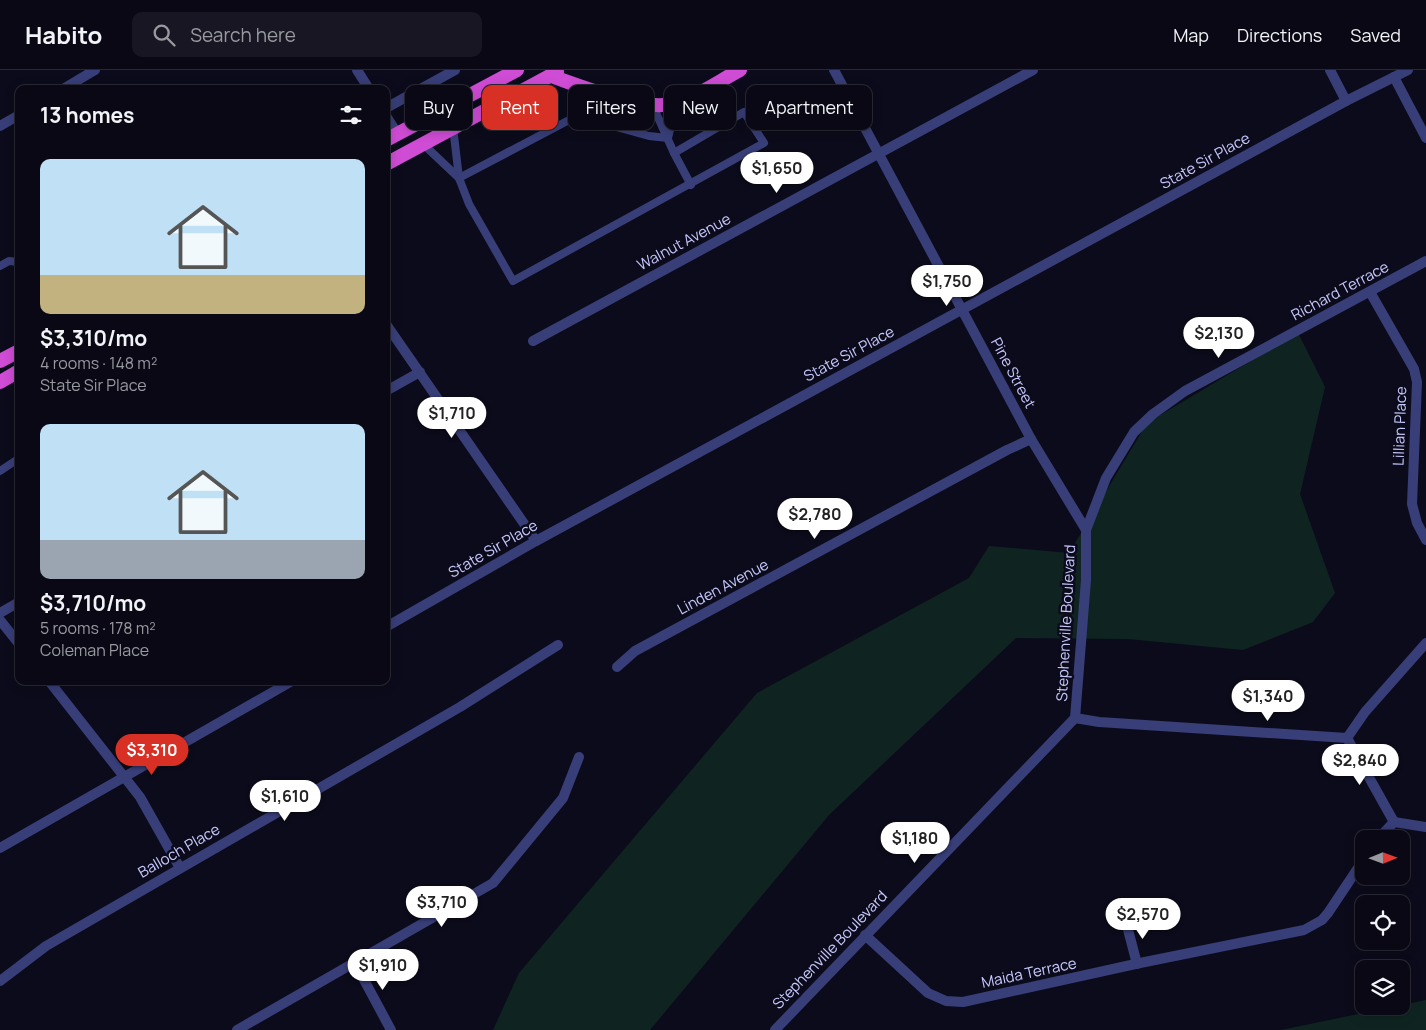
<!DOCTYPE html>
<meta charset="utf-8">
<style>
:root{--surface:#090814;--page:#171622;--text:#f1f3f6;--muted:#999aa0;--line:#292934;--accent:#d93025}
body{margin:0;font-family:Manrope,sans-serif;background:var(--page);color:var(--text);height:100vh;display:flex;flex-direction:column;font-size:19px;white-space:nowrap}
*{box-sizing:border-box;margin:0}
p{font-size:16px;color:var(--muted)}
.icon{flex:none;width:28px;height:28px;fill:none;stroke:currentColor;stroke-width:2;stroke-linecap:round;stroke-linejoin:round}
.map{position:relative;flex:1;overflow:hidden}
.drawer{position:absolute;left:15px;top:15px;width:375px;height:600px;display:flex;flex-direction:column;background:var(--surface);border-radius:10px;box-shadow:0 2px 12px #0003,0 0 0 1px var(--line)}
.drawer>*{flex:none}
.guide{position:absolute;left:405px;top:15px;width:475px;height:45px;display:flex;gap:10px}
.needle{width:32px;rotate:89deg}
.tools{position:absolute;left:1355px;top:760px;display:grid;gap:10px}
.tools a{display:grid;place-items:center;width:55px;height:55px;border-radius:10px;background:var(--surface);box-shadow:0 2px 12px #0003,0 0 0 1px var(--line);font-size:25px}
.price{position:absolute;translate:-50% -42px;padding:0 11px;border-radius:18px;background:#fff;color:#222;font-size:16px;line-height:32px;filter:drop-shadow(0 1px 2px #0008)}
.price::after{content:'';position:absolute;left:50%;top:30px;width:15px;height:11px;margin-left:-8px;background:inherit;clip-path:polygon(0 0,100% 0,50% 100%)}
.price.on{background:var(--accent);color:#fff}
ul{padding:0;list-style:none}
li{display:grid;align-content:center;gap:10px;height:265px;padding:0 25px}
li span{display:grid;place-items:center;height:155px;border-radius:10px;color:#555}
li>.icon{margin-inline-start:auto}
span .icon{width:90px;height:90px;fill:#fffc;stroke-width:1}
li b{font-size:21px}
h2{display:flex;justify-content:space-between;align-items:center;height:60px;padding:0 25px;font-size:21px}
.pill{padding:0 18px;border-radius:10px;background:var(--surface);box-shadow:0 2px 12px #0003,0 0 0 1px var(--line);font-size:18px;line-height:45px}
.pill.on{background:var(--accent);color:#fff}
header{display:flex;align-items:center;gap:30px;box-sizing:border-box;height:70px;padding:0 25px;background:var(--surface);border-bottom:1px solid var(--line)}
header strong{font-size:24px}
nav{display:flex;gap:28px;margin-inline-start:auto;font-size:18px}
.search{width:350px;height:45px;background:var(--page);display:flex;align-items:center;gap:12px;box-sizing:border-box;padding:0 18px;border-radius:10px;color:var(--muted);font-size:19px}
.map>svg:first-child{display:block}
</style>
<header>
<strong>Habito</strong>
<div class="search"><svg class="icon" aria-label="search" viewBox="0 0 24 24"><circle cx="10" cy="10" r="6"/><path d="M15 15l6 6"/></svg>Search here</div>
<nav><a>Map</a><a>Directions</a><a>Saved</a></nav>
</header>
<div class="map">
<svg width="1426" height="960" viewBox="0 0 1426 960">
<rect width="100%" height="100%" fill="#0c0b1b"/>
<g fill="#0f2421">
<path d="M 1298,263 L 1325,317 L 1300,424 L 1335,523 L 1313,552 L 1243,580 L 1128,569 L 1016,568 L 829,745 L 650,960 L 493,960 L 519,903 L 757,623 L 969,508 L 989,476 L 1069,483 L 1147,353 Z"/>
<path d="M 1426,930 L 1426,960 L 1281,960 Z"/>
</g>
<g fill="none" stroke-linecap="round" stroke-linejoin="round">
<g stroke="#383e78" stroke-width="8">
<path d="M 453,57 L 459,108 L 469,134 L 513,211 L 764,73 L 744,42 L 674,83 L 652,34"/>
<path d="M 668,68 L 677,31"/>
<path d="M 423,74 L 459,108"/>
<path d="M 674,83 L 691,115"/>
<path d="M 459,108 L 571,49 L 591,50 L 649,66 L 668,68"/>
<path d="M 0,196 L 9,191 L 19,192"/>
<path d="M 0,401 L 18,389"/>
</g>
<g stroke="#383e78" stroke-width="10">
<path d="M 357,0 L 369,19"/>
<path d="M 834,0 L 1031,369 L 1086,460"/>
<path d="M 1330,0 L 1346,31"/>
<path d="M 1394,7 L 1426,68"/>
<path d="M 63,19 L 95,0"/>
<path d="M 386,38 L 455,0"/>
<path d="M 386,46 L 397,63"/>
<path d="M 0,56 L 19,45"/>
<path d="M 1370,222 L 1414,299 L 1417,312 L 1412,434 L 1417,453 L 1426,470"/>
<path d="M 386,254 L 536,471"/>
<path d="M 533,271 L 1033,0"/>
<path d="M 386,321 L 420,302"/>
<path d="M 0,543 L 19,532"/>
<path d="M 0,550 L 19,574"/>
<path d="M 386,557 L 536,471 L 1346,31 L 1408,0"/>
<path d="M 617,597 L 635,581 L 1007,380 L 1031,369"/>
<path d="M 49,611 L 140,727 L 180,798"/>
<path d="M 1075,648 L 1099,652 L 1347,668 L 1365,642 L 1426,573"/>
<path d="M 1347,668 L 1394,752"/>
<path d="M 1394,752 L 1426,757"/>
<path d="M 1378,769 L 1394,752"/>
<path d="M 0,778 L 292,611"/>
<path d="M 1126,852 L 1137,894"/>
<path d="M 865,865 L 928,923 L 946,931 L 963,932 L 1140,893 L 1304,860 L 1322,850 L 1328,843 L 1364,789"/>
<path d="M 355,893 L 391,960"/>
<path d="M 0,911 L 46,876 L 460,637 L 558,575"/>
<path d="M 237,960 L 493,813 L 563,728 L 579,687"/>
<path d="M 775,960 L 1075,648 L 1086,510 L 1086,460 L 1106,408 L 1134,362 L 1153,344 L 1185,321 L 1426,191"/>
</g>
<g stroke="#cf4cd5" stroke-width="14">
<path d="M 551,6 C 580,16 633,37 663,35 C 689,33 717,12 740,0"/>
<path d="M 386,70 L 517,0"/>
<path d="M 386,94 L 557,2"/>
<path d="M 0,291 L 19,281"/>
<path d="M 0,312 L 19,301"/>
</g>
</g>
<g text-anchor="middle" stroke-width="5" stroke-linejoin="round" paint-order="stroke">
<g font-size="15" fill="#c7c8fd" stroke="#0c0b1b">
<text transform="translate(1205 91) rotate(-29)" y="5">State Sir Place</text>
<text transform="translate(684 172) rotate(-28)" y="5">Walnut Avenue</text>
<text transform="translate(1340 221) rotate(-28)" y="5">Richard Terrace</text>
<text transform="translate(849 284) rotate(-28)" y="5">State Sir Place</text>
<text transform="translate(1013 303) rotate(62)" y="5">Pine Street</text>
<text transform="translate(1400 356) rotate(-88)" y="5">Lillian Place</text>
<text transform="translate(493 479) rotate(-30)" y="5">State Sir Place</text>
<text transform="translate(723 517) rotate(-28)" y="5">Linden Avenue</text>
<text transform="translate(1066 553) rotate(-87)" y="5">Stephenville Boulevard</text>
<text transform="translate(179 781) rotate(-30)" y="5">Balloch Place</text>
<text transform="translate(830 880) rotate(-46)" y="5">Stephenville Boulevard</text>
<text transform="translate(1029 903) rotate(-12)" y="5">Maida Terrace</text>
</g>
</g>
</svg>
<div class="tools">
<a><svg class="needle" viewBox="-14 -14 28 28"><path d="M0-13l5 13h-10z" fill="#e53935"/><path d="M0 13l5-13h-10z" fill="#999aa0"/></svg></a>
<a><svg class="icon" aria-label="locate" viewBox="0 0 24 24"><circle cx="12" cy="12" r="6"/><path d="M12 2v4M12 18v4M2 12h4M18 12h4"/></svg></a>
<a><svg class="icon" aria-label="layers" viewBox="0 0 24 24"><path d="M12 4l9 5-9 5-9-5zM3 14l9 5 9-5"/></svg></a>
</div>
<b class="price" style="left:777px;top:124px">$1,650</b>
<b class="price" style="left:947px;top:237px">$1,750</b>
<b class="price" style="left:1219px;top:289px">$2,130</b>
<b class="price" style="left:452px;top:369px">$1,710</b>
<b class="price" style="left:815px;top:470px">$2,780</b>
<b class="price" style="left:1268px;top:652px">$1,340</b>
<b class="price on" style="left:152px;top:706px">$3,310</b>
<b class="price" style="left:1360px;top:716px">$2,840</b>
<b class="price" style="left:285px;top:752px">$1,610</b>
<b class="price" style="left:915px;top:794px">$1,180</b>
<b class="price" style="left:442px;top:858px">$3,710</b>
<b class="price" style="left:1143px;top:870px">$2,570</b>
<b class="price" style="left:383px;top:921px">$1,910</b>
<div class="guide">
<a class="pill">Buy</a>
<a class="pill on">Rent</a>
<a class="pill">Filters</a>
<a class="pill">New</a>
<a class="pill">Apartment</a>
</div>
<section class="drawer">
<h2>13 homes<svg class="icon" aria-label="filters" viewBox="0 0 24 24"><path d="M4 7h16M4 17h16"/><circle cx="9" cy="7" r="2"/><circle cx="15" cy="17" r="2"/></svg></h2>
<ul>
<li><span style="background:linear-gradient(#bfe0f5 75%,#c2b280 0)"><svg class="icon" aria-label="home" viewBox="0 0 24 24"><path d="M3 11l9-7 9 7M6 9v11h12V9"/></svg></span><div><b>$3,310/mo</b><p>4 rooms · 148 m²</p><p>State Sir Place</p></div></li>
<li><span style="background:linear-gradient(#bfe0f5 75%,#9aa5b1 0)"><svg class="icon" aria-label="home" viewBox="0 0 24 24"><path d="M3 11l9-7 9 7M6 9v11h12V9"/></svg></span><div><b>$3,710/mo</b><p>5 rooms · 178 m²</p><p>Coleman Place</p></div></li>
</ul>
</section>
</div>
